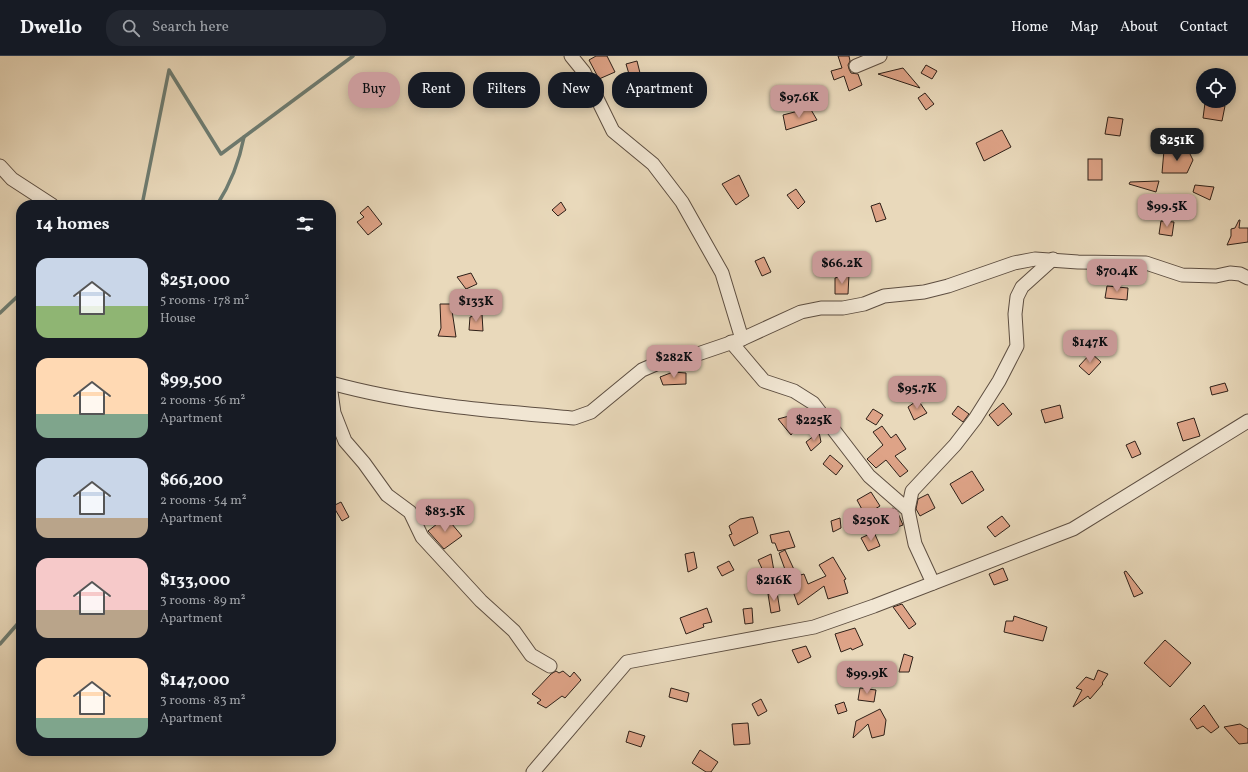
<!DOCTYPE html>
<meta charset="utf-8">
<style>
:root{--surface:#171b24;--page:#242831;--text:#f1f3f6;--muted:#9ea1a6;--line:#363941;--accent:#c59692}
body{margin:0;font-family:Vollkorn,serif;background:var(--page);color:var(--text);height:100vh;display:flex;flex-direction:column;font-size:15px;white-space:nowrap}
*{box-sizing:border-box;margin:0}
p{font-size:13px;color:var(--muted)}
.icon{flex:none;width:22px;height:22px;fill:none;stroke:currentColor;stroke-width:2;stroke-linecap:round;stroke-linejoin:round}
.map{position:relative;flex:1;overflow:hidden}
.details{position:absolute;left:16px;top:144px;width:320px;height:556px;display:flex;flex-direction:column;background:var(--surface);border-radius:16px;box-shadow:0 2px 10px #0003}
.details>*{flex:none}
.top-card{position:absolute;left:348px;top:16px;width:380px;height:36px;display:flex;gap:8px}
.controls{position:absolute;left:1196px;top:12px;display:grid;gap:8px}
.controls a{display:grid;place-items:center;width:40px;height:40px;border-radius:50%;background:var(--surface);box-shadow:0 2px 10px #0003;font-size:20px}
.price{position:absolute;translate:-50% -34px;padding:0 9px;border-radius:8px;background:var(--accent);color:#111;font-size:13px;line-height:26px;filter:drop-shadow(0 1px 2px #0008)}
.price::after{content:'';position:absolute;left:50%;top:24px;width:12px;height:9px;margin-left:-6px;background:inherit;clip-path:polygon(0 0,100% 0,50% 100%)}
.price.current{background:#222;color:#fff}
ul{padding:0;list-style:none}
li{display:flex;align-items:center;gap:12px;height:100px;padding:0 20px}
li span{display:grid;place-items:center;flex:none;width:112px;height:80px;border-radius:12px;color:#555}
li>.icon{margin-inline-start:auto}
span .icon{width:48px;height:48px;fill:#fffc;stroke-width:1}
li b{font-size:17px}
h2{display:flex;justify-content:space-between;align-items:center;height:48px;padding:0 20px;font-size:17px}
.chip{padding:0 14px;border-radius:16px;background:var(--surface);box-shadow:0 2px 10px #0003;font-size:14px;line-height:36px}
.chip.current{background:var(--accent);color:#111}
header{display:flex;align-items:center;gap:24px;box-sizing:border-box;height:56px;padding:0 20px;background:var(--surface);border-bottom:1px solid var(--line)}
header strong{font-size:19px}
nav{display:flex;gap:22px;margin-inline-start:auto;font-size:14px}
.search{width:280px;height:36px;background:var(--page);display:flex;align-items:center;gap:10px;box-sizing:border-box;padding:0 14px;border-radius:16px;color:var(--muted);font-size:15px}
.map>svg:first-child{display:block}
</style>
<header>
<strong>Dwello</strong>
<div class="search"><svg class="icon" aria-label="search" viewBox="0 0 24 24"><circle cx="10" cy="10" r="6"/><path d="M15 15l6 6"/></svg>Search here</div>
<nav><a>Home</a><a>Map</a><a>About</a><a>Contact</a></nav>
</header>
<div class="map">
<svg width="1248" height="716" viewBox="0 0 1248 716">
<rect width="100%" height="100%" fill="#e9d9bb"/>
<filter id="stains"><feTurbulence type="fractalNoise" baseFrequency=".005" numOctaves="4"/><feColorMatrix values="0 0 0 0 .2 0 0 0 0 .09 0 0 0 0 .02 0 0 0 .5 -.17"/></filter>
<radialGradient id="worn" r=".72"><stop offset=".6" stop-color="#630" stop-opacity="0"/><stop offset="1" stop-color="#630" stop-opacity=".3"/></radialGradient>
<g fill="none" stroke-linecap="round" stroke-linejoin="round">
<g stroke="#6e7c71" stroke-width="3.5">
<path d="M 142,149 L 169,14 L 221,98 L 353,0"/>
<path d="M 217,149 C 231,127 239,107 244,81"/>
<path d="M 0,257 L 21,237"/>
<path d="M 0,588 L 21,564"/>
</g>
</g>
<g fill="#dea387" stroke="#2e2018">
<path d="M 596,0 L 607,0 L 615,16 L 599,23 L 589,4 Z"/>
<path d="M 838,0 L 849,0 L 850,5 L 848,9 L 849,13 L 851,17 L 858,18 L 862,29 L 849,35 L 844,20 L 834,24 L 831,15 L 842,12 Z"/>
<path d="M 637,5 L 642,25 L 632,28 L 626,8 Z"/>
<path d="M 926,9 L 937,15 L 932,23 L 921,17 Z"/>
<path d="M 903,12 L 920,32 L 878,18 Z"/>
<path d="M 925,37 L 934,48 L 926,54 L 918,42 Z"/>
<path d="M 1205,47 L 1225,50 L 1222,65 L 1203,62 Z"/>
<path d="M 810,52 L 817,64 L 786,74 L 783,59 Z"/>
<path d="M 1108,61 L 1123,63 L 1120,80 L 1105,78 Z"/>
<path d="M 1002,74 L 1011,91 L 984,105 L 976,87 Z"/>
<path d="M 1164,94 L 1189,96 L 1193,104 L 1187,117 L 1162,117 Z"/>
<rect x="1088" y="103" width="14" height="21"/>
<path d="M 739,119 L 749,140 L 736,149 L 722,128 Z"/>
<path d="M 1159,125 L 1156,136 L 1129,128 L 1130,126 Z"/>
<path d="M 1195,129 L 1214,131 L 1210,144 L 1193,136 Z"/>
<path d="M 796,133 L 805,146 L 798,153 L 787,139 Z"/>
<path d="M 561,146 L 566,154 L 558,160 L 552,154 Z"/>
<path d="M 880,147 L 886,163 L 876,166 L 871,150 Z"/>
<path d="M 368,150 L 382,168 L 368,179 L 357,166 L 364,161 L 360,157 Z"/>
<path d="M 1239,164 L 1240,164 L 1239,172 L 1248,172 L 1248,186 L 1227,189 L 1231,180 L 1231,173 L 1235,172 Z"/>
<path d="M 1161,165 L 1174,166 L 1172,180 L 1159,178 Z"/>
<path d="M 764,201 L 771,216 L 762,220 L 755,205 Z"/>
<path d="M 471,217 L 477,228 L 466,233 L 457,221 Z"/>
<path d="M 849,218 L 848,238 L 835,238 L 835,222 Z"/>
<path d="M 1107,230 L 1128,232 L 1127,244 L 1105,242 Z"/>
<path d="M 440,248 L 451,248 L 456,281 L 438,280 L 441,272 Z"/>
<path d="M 482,258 L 483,275 L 469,274 L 470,261 Z"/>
<path d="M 1091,297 L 1101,306 L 1089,319 L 1079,310 Z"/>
<path d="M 673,316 L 686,317 L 686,328 L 663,329 L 660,321 Z"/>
<path d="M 1225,327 L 1228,335 L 1212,339 L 1210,331 Z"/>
<path d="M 918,344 L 927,357 L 914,364 L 908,351 Z"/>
<path d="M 1003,347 L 1012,358 L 998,370 L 989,359 Z"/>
<path d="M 1060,349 L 1063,362 L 1045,367 L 1041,354 Z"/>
<path d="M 958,350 L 969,358 L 963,366 L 952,358 Z"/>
<path d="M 873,353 L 883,359 L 876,369 L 866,363 Z"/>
<path d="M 789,360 L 797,372 L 791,379 L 778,363 Z"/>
<path d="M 1194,362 L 1200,380 L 1183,385 L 1177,367 Z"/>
<path d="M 882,370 L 891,382 L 896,378 L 906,393 L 895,400 L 908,415 L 900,421 L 886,404 L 876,412 L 867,403 L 883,389 L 873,376 Z"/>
<path d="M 819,376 L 821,386 L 811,395 L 806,386 Z"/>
<path d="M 1135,385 L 1141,398 L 1132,402 L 1126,389 Z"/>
<path d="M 830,399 L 843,410 L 836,419 L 823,408 Z"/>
<path d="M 972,415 L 984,434 L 962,448 L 950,428 Z"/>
<path d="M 871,436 L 880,450 L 865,459 L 857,444 Z"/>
<path d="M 928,438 L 935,452 L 920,460 L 916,453 L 918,443 Z"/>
<path d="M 341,446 L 349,461 L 342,465 L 333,450 Z"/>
<path d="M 893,452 L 897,455 L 903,469 L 895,472 L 887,455 Z"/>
<path d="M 1002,460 L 1010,470 L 995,481 L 987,471 Z"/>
<path d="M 446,461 L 462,480 L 444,493 L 428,475 Z"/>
<path d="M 751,461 L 753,461 L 758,477 L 734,490 L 729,479 L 732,478 L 729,470 L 740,463 Z"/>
<path d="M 840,462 L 841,472 L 833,476 L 831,465 Z"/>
<path d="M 789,475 L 795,491 L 778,495 L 775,487 L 772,487 L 770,479 Z"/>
<path d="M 874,476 L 880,490 L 868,495 L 861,482 Z"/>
<path d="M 785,494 L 797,520 L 804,518 L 808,528 L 826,520 L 819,509 L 833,501 L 846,523 L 844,524 L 848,537 L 828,543 L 824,530 L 798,549 L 779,497 Z"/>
<path d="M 694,496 L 697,512 L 688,516 L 685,498 Z"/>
<path d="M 771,498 L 774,515 L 765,519 L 758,504 Z"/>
<path d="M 729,505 L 734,514 L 722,520 L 717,511 Z"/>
<path d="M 1003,512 L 1008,524 L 994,529 L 989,518 Z"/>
<path d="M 1126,515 L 1143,537 L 1134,541 L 1124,516 Z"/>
<path d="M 777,536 L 780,555 L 771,557 L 768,538 Z"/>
<path d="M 902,548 L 916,568 L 909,573 L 893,551 Z"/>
<path d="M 707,552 L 712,566 L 703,568 L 704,571 L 686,578 L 680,562 Z"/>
<path d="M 752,552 L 753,567 L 745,568 L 743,553 Z"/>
<path d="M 1014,560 L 1047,571 L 1043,585 L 1004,576 L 1006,565 L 1013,565 Z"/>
<path d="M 855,572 L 863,589 L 852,594 L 851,592 L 841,596 L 835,578 Z"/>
<path d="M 1165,584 L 1191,607 L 1170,631 L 1144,607 Z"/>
<path d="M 806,590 L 811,601 L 798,607 L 792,594 Z"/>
<path d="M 904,598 L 913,601 L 909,616 L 899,616 Z"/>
<path d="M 1098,614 L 1108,618 L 1102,627 L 1103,628 L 1090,643 L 1088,640 L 1073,651 L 1082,634 L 1076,632 L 1086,621 L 1094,624 Z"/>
<path d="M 556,615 L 559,617 L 563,615 L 570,621 L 574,616 L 581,624 L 565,642 L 562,640 L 546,652 L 537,647 L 541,644 L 532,638 L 551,618 Z"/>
<path d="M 671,632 L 689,637 L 687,646 L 669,641 Z"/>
<path d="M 860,632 L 876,634 L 874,646 L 858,644 Z"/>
<path d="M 761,643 L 767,655 L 758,660 L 752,648 Z"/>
<path d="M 844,646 L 847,655 L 838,658 L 835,649 Z"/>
<path d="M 1204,649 L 1219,671 L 1211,677 L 1203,670 L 1197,673 L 1190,663 Z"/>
<path d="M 880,653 L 886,664 L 884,679 L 872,682 L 868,668 L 853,682 L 856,665 Z"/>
<path d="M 748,667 L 750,688 L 734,689 L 732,668 Z"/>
<path d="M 1240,668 L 1248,673 L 1248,687 L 1239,688 L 1224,671 Z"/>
<path d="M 629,675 L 645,680 L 641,691 L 626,686 Z"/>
<path d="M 700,694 L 718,706 L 711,716 L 706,716 L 692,707 Z"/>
</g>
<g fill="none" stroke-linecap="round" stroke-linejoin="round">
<defs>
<g id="street">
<path d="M 571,0 L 584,16 L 613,75 L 653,108 L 682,146 L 722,217 L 742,283"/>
<path d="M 856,10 L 880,0"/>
<path d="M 0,110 L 12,123 L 52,149"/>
<path d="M 731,286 L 764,325 L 794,335 L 813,347 L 869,420 L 908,454 L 915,488 L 933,527"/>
<path d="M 331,327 C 410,349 493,355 574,362 L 591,356 L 642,314 L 665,304 L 692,300 L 742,283 L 801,256 L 821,252 L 843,252 L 864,248 L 884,240 L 924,236 L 948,230 L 1014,207 L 1035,203 L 1078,206 L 1146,207 L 1182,219 L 1216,220 L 1230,217 L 1240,218 L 1248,222"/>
<path d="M 331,336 L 334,357 L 345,385 L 364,407 L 387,439 L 410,456 L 422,481 L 481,545 L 514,575 L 531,599 L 550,610"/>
<path d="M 908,454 L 912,435 L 955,389 L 975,363 L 999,325 L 1017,290 L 1015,258 L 1017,241 L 1022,231 L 1053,203"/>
<path d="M 533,716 L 627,606 L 814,571 L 874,550 L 1073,473 L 1248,365"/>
</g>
</defs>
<use href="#street" stroke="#5d4e41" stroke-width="15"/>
<use href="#street" stroke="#f1e6d3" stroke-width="13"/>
</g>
<rect width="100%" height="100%" filter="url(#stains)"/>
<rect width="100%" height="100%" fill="url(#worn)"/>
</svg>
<div class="controls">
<a><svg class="icon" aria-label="locate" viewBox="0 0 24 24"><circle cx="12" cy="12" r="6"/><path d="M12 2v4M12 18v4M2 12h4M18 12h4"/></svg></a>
</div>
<b class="price" style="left:799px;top:63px">$97.6K</b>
<b class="price current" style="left:1177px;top:106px">$251K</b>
<b class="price" style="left:1167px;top:172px">$99.5K</b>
<b class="price" style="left:842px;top:229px">$66.2K</b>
<b class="price" style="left:1117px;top:237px">$70.4K</b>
<b class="price" style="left:476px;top:267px">$133K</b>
<b class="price" style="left:1090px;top:308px">$147K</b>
<b class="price" style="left:674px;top:323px">$282K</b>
<b class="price" style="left:917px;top:354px">$95.7K</b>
<b class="price" style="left:814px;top:386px">$225K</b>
<b class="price" style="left:445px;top:477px">$83.5K</b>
<b class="price" style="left:871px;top:486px">$250K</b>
<b class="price" style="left:774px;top:546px">$216K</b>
<b class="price" style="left:867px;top:639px">$99.9K</b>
<div class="top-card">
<a class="chip current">Buy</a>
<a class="chip">Rent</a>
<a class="chip">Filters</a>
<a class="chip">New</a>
<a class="chip">Apartment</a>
</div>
<section class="details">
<h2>14 homes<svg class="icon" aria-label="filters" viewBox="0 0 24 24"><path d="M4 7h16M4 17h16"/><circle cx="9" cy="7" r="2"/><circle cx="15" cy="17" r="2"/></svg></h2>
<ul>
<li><span style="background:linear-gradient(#c9d6e8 60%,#8fb573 0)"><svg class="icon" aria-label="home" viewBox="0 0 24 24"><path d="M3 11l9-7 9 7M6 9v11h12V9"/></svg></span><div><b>$251,000</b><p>5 rooms · 178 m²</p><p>House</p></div></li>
<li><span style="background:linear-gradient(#ffd9b3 70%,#7fa58c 0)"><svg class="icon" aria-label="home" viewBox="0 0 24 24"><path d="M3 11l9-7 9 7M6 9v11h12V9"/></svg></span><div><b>$99,500</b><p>2 rooms · 56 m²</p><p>Apartment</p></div></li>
<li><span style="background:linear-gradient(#c9d6e8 75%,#b9a48a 0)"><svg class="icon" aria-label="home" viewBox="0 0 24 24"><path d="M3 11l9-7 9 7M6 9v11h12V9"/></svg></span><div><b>$66,200</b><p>2 rooms · 54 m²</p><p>Apartment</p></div></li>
<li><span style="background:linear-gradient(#f6c9c9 65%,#b9a48a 0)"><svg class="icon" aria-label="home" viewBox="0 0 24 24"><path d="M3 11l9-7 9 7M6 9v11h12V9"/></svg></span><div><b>$133,000</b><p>3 rooms · 89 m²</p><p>Apartment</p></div></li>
<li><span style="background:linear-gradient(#ffd9b3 75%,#7fa58c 0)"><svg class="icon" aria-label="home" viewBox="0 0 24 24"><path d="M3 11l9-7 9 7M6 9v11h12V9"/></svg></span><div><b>$147,000</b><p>3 rooms · 83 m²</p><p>Apartment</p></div></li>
</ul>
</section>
</div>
